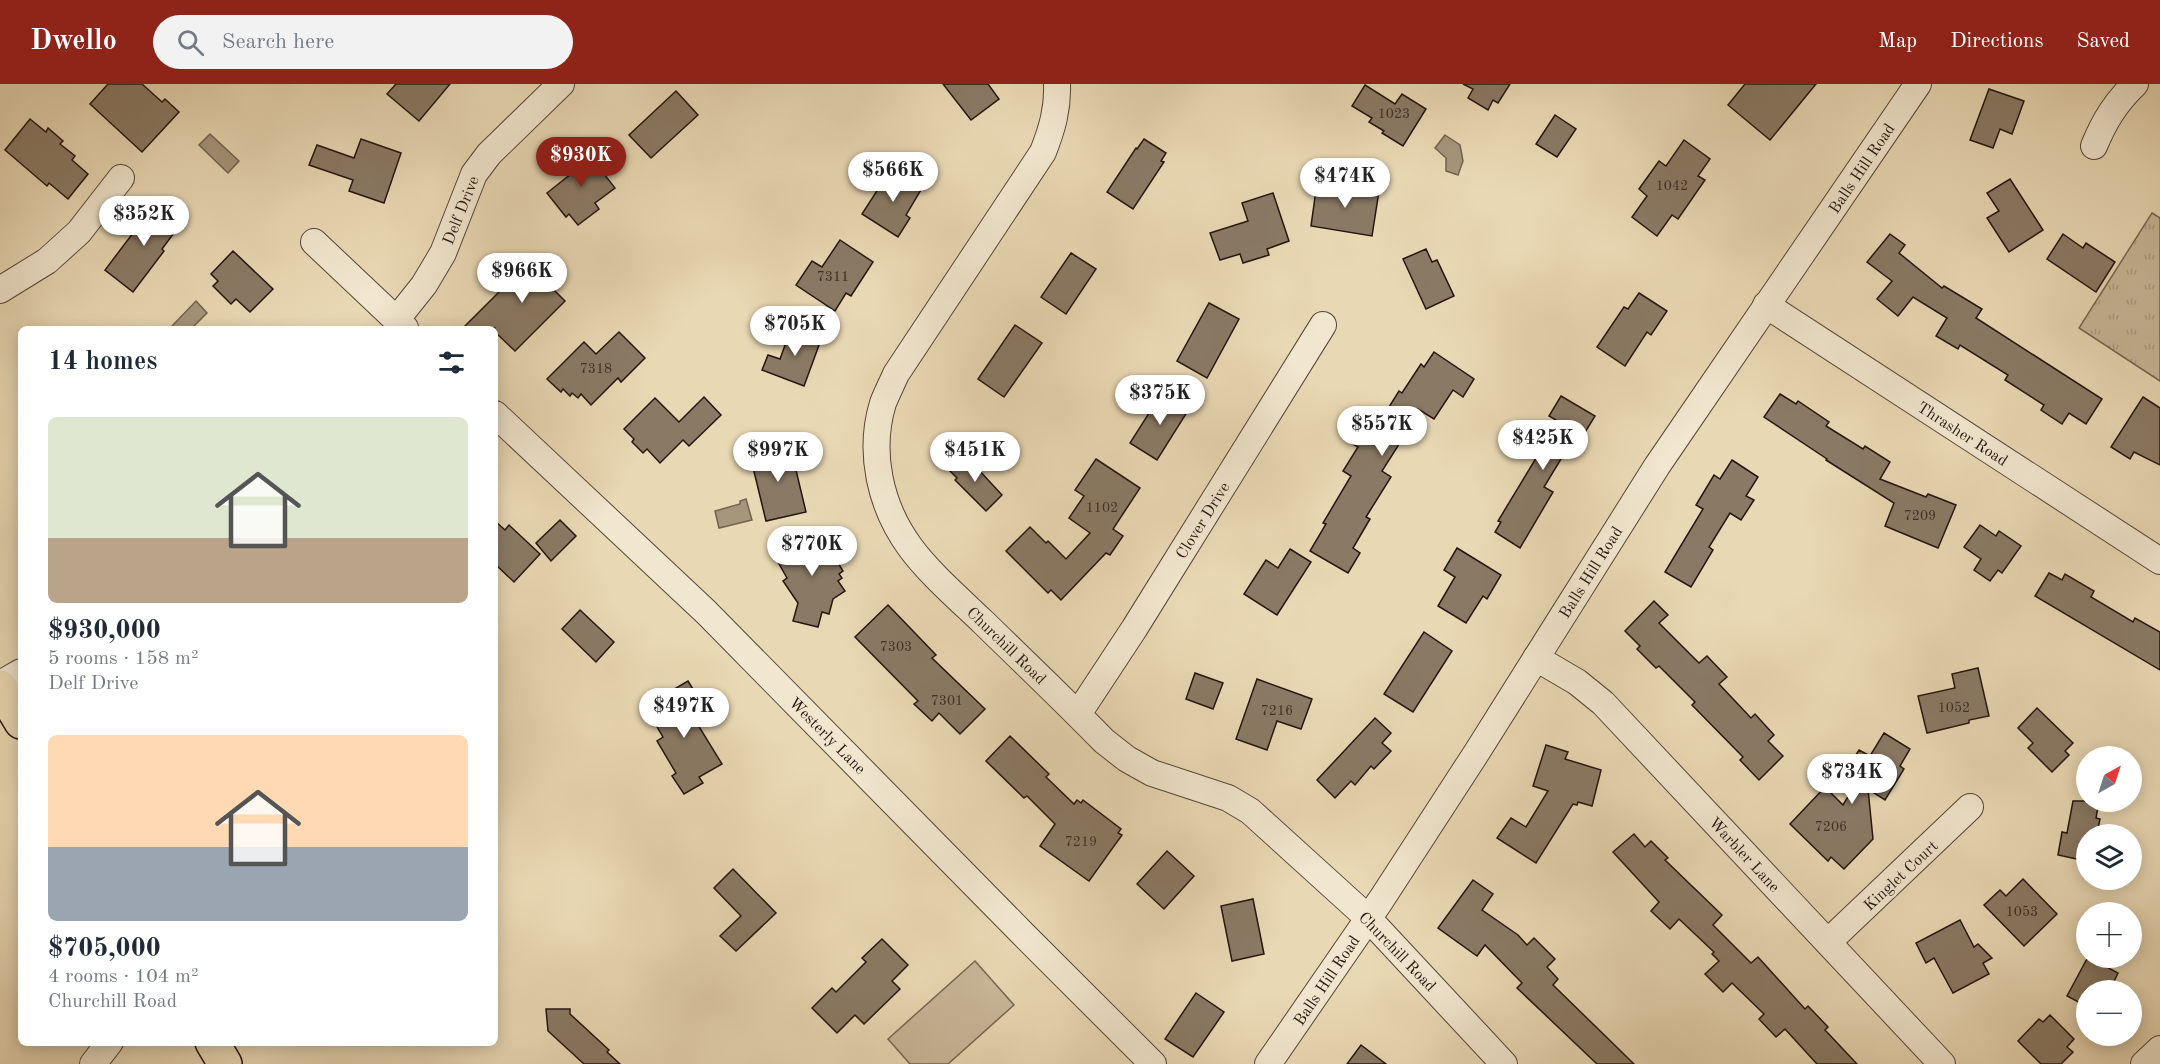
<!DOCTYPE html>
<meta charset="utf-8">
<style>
:root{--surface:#fff;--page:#f2f2f3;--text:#1f2937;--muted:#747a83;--accent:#8f2418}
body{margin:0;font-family:"Old Standard TT",serif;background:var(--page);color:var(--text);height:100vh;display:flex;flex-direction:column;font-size:22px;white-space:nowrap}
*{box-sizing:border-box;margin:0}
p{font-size:20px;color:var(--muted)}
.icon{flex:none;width:33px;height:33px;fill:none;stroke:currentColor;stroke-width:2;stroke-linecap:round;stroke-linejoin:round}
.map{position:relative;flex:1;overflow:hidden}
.drawer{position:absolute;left:18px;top:242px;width:480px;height:720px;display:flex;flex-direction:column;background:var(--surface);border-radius:9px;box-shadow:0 3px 15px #0003}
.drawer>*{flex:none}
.needle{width:39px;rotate:39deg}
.fabs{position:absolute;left:2076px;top:662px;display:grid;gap:12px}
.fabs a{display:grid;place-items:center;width:66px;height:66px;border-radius:50%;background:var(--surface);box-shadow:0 3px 15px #0003;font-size:30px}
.price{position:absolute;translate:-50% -51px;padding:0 14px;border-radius:21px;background:#fff;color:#222;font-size:20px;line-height:39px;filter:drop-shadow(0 2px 3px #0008)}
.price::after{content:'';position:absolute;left:50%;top:36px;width:18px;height:14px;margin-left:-9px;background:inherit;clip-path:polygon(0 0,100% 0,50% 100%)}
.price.active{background:var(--accent);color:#fff}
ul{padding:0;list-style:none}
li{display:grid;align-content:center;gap:12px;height:318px;padding:0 30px}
li span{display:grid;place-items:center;height:186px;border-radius:9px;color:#555}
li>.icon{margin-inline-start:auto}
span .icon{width:108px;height:108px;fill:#fffc;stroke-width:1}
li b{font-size:26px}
h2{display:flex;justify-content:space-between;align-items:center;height:72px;padding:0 30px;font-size:26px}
header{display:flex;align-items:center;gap:36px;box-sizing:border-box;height:84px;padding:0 30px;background:var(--accent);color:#fff}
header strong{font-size:28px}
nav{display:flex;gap:33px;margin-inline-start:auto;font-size:21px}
.search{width:420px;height:54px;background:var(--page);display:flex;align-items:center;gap:15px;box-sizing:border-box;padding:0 21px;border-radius:33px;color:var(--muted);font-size:22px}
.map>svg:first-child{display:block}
</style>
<header>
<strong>Dwello</strong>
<div class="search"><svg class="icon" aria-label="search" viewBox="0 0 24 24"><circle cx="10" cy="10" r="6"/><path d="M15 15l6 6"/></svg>Search here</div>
<nav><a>Map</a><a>Directions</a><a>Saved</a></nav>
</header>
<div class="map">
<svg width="2160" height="980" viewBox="0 0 2160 980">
<defs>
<pattern id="park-tufts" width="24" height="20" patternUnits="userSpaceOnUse" patternTransform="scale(1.5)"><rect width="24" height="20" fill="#c8b798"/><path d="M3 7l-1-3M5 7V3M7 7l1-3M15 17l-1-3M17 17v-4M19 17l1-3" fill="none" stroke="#ac9c82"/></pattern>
</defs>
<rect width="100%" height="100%" fill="#e9d8b4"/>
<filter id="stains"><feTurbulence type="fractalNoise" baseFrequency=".00333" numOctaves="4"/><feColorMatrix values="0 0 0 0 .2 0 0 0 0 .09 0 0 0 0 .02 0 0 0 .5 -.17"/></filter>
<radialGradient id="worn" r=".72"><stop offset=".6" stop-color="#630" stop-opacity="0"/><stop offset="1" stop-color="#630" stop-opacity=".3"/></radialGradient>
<path fill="#c8b798" stroke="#766654" stroke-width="1.5" d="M 975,877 L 1014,921 L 948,980 L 910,980 L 888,955 Z"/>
<path fill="url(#park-tufts)" stroke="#766654" stroke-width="1.5" d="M 2152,129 L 2160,134 L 2160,297 L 2079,244 Z"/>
<g fill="#a6967c" stroke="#726250" stroke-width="1.5">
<path d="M 210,50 L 239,77 L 228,89 L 199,61 Z"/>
<path d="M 1445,51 L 1460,61 L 1463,77 L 1458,91 L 1446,87 L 1446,74 L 1435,64 Z"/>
<path d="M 196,217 L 207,229 L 192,244 L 175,244 L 172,242 Z"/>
<path d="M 746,415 L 752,436 L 719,444 L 715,427 L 740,420 L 740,417 Z"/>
</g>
<g fill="#8a7a65" stroke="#24150f" stroke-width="1.5">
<path d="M 108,0 L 142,0 L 162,18 L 165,15 L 179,28 L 142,68 L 90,20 Z"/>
<path d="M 396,0 L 450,0 L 419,37 L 387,10 Z"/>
<path d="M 943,0 L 988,0 L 999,15 L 971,36 Z"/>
<path d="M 1463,0 L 1510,0 L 1498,19 L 1493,16 L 1488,26 L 1468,14 L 1473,5 Z"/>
<path d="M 1745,0 L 1816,0 L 1770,56 L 1728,21 Z"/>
<path d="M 1365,1 L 1395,20 L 1402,10 L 1426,25 L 1403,62 L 1382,49 L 1384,47 L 1369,38 L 1372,34 L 1352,22 Z"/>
<path d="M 1989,5 L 2024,17 L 2012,50 L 2000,45 L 1993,64 L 1970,56 Z"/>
<path d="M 676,7 L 698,31 L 651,74 L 629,51 Z"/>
<path d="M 1555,31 L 1576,45 L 1557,73 L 1536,60 Z"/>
<path d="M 30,35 L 46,48 L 48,44 L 63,57 L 60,60 L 75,72 L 72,76 L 88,90 L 68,115 L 49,99 L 47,102 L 5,66 Z"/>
<path d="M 361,55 L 401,69 L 384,119 L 349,107 L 353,96 L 309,81 L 317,61 L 354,74 Z"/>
<path d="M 1144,55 L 1166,69 L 1161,77 L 1164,78 L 1133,125 L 1107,108 L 1136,64 L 1137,65 Z"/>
<path d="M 1684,56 L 1710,75 L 1698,92 L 1705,96 L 1678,135 L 1672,131 L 1657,152 L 1632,133 L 1647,112 L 1639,105 L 1659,77 L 1666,82 Z"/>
<path d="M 583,63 L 615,104 L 595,119 L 599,125 L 578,141 L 569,130 L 566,133 L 547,109 L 572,89 L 564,78 Z"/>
<path d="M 891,85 L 922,104 L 906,131 L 910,134 L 898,153 L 862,130 Z"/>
<path d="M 2010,95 L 2043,146 L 2009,168 L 1987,134 L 1999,127 L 1987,109 Z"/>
<path d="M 1324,98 L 1379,107 L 1372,152 L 1311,142 L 1316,106 L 1323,107 Z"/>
<path d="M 1273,109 L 1289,157 L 1267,165 L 1269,171 L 1243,179 L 1240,170 L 1220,176 L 1210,149 L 1248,137 L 1242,119 Z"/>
<path d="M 159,118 L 183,137 L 162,165 L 164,167 L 133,208 L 105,186 L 146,132 L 147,133 Z"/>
<path d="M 1890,150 L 1905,161 L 1899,169 L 1942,204 L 1944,202 L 1982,225 L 1976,234 L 2102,315 L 2086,340 L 2069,329 L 2062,340 L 2041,326 L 2044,321 L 2005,296 L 2008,291 L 1960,261 L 1958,265 L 1936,252 L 1947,234 L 1913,213 L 1898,232 L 1877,215 L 1892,197 L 1867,178 Z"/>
<path d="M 2063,150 L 2083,164 L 2086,159 L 2115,178 L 2096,208 L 2047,175 Z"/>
<path d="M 840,156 L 873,178 L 851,212 L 846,209 L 835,227 L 796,201 L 812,177 L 822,183 Z"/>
<path d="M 1426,165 L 1432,178 L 1437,176 L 1454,212 L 1426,225 L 1403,175 Z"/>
<path d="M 233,167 L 273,205 L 250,228 L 236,215 L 231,220 L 213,202 L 218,197 L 211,190 Z"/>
<path d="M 1071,169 L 1096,185 L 1066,230 L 1041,213 Z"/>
<path d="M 537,170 L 563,195 L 553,205 L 565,217 L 515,267 L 495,248 L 495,244 L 463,244 Z"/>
<path d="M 1639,209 L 1667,227 L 1651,251 L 1647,248 L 1625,282 L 1597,263 L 1624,223 L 1628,225 Z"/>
<path d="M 1209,219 L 1239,235 L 1207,294 L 1177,277 Z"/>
<path d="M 1015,241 L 1042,259 L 1004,313 L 978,295 Z"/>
<path d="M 792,242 L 822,253 L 804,302 L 762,286 L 768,271 L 780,275 Z"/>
<path d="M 619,248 L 645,274 L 621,298 L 618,294 L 591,321 L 581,310 L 578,314 L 572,309 L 570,312 L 563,305 L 561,308 L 547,295 L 584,258 L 596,270 Z"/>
<path d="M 1434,268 L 1474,295 L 1463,313 L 1453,306 L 1434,335 L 1418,325 L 1400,352 L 1403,354 L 1382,387 L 1391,393 L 1366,433 L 1370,435 L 1353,464 L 1360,469 L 1348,489 L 1310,467 L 1326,440 L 1323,439 L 1351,392 L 1343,387 L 1358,363 L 1349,358 L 1366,331 L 1379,339 L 1399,307 L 1402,309 L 1421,280 L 1424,283 Z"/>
<path d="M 1163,307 L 1189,325 L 1157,376 L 1130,359 Z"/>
<path d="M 1780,310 L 1796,320 L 1798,317 L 1829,338 L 1826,342 L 1863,365 L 1865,362 L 1890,378 L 1880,395 L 1926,413 L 1928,410 L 1956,421 L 1938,464 L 1885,442 L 1894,419 L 1826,376 L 1827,375 L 1764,333 Z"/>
<path d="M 1561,312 L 1595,332 L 1573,368 L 1567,365 L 1544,403 L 1553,408 L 1520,464 L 1495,448 L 1501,438 L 1498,437 L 1541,366 L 1539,364 L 1556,336 L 1549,332 Z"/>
<path d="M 704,313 L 721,331 L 689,362 L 683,356 L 660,379 L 647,365 L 643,369 L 632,358 L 634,355 L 624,345 L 655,314 L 679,338 Z"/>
<path d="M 2143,313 L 2160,324 L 2160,381 L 2134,368 L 2130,375 L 2111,363 Z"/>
<path d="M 790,361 L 806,428 L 766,437 L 750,371 Z"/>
<path d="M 964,370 L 1002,411 L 986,427 L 955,396 L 957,394 L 948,385 Z"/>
<path d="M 1096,375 L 1140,404 L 1113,445 L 1123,452 L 1110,471 L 1106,469 L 1061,516 L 1051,506 L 1048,509 L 1006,467 L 1030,443 L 1046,459 L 1048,457 L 1066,475 L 1090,449 L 1069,434 L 1084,412 L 1075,406 Z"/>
<path d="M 1732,376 L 1758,393 L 1746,412 L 1754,416 L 1741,436 L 1730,429 L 1709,463 L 1713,466 L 1691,503 L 1665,488 L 1703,425 L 1696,421 L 1714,391 L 1720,395 Z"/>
<path d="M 560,436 L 576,452 L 551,477 L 536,459 Z"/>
<path d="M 495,437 L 505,446 L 509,441 L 540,470 L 514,498 L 495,480 Z"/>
<path d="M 1980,441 L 1996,452 L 1999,447 L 2021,462 L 2002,489 L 1998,486 L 1990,497 L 1974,486 L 1981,475 L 1964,463 Z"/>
<path d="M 824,448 L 839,469 L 834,472 L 843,487 L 839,490 L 842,494 L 838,497 L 845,507 L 833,515 L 829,530 L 822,528 L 818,543 L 793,537 L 798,519 L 783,497 L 787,494 L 774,471 L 811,450 L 813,455 Z"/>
<path d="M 1457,464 L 1501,491 L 1487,515 L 1483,512 L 1466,539 L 1438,522 L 1455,493 L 1444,486 Z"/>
<path d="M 1290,465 L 1311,478 L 1277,531 L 1244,510 L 1266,476 L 1278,484 Z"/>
<path d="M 2049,489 L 2062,496 L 2065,490 L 2094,507 L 2091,513 L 2133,538 L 2135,534 L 2160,548 L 2160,586 L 2035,512 Z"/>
<path d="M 1654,517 L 1668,531 L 1659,539 L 1699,579 L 1707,572 L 1727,593 L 1719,600 L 1751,634 L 1755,630 L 1774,651 L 1768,657 L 1783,672 L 1759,696 L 1740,676 L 1743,673 L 1692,621 L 1695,618 L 1659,582 L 1656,584 L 1637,565 L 1640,562 L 1625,547 Z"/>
<path d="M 888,521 L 936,571 L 932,574 L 985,625 L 960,650 L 939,629 L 932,637 L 914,620 L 918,617 L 855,553 Z"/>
<path d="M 580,526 L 614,558 L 596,578 L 562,545 Z"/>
<path d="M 1424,548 L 1452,567 L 1413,628 L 1384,610 Z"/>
<path d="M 1978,584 L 1989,632 L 1969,636 L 1969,639 L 1927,649 L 1918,612 L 1955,604 L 1952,590 Z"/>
<path d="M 1195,589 L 1223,599 L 1213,625 L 1186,615 Z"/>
<path d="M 1257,595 L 1312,615 L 1301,645 L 1277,637 L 1267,666 L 1236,655 Z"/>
<path d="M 688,597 L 702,620 L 690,628 L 722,680 L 699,693 L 703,699 L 684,710 L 672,692 L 676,689 L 657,657 L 663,653 L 649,629 L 675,613 L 671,607 Z"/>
<path d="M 2037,624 L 2073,659 L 2065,667 L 2069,671 L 2052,688 L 2028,664 L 2033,659 L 2018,644 Z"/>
<path d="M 1375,634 L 1391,649 L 1382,659 L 1391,667 L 1374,685 L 1371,682 L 1355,701 L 1351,697 L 1335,714 L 1317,696 Z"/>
<path d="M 1884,649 L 1910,665 L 1900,682 L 1904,685 L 1885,716 L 1868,705 L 1873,755 L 1844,785 L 1831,773 L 1828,777 L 1790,740 L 1825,703 L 1843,721 L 1863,688 L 1850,680 L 1859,666 L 1870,672 Z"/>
<path d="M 1010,652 L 1049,690 L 1046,693 L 1074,720 L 1077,716 L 1081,719 L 1083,716 L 1121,745 L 1118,749 L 1122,751 L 1089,797 L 1040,762 L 1055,740 L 1027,712 L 1024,714 L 986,677 Z"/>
<path d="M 1546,661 L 1568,668 L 1565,675 L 1601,686 L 1592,722 L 1578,718 L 1577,721 L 1573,720 L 1536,779 L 1497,754 L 1511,734 L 1526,743 L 1548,707 L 1533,702 Z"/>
<path d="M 2073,717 L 2099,717 L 2096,734 L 2100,735 L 2097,750 L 2086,750 L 2086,777 L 2058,771 L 2062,748 L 2067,749 Z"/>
<path d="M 1634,750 L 1645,763 L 1651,757 L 1668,774 L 1665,776 L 1722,831 L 1713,841 L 1751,879 L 1758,873 L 1805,925 L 1808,922 L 1828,943 L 1825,946 L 1857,980 L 1817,980 L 1785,945 L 1776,953 L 1759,935 L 1764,930 L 1732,899 L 1723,908 L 1705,890 L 1719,877 L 1712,870 L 1714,868 L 1679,835 L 1670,845 L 1651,827 L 1659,818 L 1613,768 Z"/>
<path d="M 1167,767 L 1194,792 L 1164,825 L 1137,800 Z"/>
<path d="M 733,785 L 776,829 L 736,867 L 720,852 L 741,832 L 714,804 Z"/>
<path d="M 2023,795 L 2057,830 L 2024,862 L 1984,821 L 2000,806 L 2006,812 Z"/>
<path d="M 1473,796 L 1493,810 L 1482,826 L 1518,851 L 1527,861 L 1534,854 L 1555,875 L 1547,883 L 1558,895 L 1553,901 L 1634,980 L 1597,980 L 1517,904 L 1522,899 L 1485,861 L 1477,872 L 1438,844 Z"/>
<path d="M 1253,815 L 1264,870 L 1232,877 L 1221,822 Z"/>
<path d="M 1960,836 L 1974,863 L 1978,860 L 1992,874 L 1983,879 L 1989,890 L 1953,909 L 1934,874 L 1926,879 L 1916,859 Z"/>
<path d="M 882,855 L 908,881 L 892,897 L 900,905 L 864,940 L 855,931 L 837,949 L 812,924 L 832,904 L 836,908 L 866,878 L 862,874 Z"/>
<path d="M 2088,873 L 2118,889 L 2110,906 L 2086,906 L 2086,922 L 2067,912 Z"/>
<path d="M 1196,909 L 1224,928 L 1193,973 L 1165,955 Z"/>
<path d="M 546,925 L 570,925 L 570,930 L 609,966 L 607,968 L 620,980 L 584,980 L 548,947 Z"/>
<path d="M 2050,931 L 2074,955 L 2067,963 L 2073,968 L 2061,980 L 2041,980 L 2018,957 L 2039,935 L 2043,938 Z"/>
<path d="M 1361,961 L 1386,980 L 1347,980 Z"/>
</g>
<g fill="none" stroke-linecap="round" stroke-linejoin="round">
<defs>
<g id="minor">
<path d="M 1057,0 C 1058,25 1052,45 1043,68 L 896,290 C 892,299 887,309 883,319 C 868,368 880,422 910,463 C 928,488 960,516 983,538 C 1024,578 1065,617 1104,657 L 1127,675 L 1152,689 L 1228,714 L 1250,727 L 1368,834 L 1504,980"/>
<path d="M 2094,62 C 2104,38 2115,19 2135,0"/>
<path d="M 314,158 L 405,244"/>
<path d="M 0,206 L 47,177 L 79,148 L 121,94"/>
<path d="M 1766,221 L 2160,477"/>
<path d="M 396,236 L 424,201 L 443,169 L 474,90 L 489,70 L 561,0"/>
<path d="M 495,330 L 706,528 L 1022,849 L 1153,980"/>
<path d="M 1536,574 L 1577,598 L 1603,619 L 1942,980"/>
<path d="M 0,600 L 21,588"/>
<path d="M 1078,630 L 1134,545 L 1323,241"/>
<path d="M 1828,858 L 1970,723"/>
<path d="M 93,980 L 110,958"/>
<path d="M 1268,980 L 1381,816 L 1477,668 L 1657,382 L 1918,0"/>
<path d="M 2144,980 L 2160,965"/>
</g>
<g id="major">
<path d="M 0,603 L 21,638"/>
<path d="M 212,958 L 225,980"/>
</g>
</defs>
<use href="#minor" stroke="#554638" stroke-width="28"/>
<use href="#major" stroke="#24150f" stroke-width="36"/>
<use href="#minor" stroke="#f1e6ce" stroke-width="26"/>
<use href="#major" stroke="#e9d8b4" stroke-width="33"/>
</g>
<g text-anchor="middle" stroke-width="5" stroke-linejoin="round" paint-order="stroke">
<g font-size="14" fill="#3e2e24">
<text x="1394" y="34">1023</text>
<text x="1672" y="106">1042</text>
<text x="833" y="197">7311</text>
<text x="596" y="289">7318</text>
<text x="1102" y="428">1102</text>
<text x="1920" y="436">7209</text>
<text x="896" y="567">7303</text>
<text x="947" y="621">7301</text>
<text x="1954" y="628">1052</text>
<text x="1277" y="631">7216</text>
<text x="1831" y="747">7206</text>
<text x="1081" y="762">7219</text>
<text x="2022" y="832">1053</text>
</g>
<g font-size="16" fill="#24150f" stroke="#f1e6ce">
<text transform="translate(1861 84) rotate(-56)" y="6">Balls Hill Road</text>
<text transform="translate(460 126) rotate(-68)" y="6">Delf Drive</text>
<text transform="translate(1963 349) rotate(33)" y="6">Thrasher Road</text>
<text transform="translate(1202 436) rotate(-58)" y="6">Clover Drive</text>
<text transform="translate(1590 488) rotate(-58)" y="6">Balls Hill Road</text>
<text transform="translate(1007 561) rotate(44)" y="6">Churchill Road</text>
<text transform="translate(828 651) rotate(45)" y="6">Westerly Lane</text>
<text transform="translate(1745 770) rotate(47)" y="6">Warbler Lane</text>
<text transform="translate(1900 791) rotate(-43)" y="6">Kinglet Court</text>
<text transform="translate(1398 867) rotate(46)" y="6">Churchill Road</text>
<text transform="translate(1326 896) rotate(-56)" y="6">Balls Hill Road</text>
</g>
</g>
<rect width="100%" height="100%" filter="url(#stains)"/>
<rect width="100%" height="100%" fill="url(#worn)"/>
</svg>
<div class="fabs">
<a><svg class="needle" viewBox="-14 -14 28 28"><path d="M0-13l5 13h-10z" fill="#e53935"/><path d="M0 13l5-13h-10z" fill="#747a83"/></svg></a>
<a><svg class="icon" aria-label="layers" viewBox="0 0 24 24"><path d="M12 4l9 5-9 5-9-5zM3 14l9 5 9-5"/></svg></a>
<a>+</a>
<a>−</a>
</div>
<b class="price active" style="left:581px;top:104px">$930K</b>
<b class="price" style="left:893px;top:119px">$566K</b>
<b class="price" style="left:1345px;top:125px">$474K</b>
<b class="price" style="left:144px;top:163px">$352K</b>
<b class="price" style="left:522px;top:220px">$966K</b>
<b class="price" style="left:795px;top:273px">$705K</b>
<b class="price" style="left:1160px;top:342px">$375K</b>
<b class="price" style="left:1382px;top:373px">$557K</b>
<b class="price" style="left:1543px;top:387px">$425K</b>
<b class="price" style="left:778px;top:399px">$997K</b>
<b class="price" style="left:975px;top:399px">$451K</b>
<b class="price" style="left:812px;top:493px">$770K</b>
<b class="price" style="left:684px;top:655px">$497K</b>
<b class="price" style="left:1852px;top:721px">$734K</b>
<section class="drawer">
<h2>14 homes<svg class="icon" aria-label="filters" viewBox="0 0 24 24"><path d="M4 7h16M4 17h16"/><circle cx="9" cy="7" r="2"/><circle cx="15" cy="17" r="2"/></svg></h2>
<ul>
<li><span style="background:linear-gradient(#dfe7d0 65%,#b9a48a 0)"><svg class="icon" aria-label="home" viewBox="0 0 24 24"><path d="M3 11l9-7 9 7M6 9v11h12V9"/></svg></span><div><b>$930,000</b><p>5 rooms · 158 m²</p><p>Delf Drive</p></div></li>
<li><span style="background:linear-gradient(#ffd9b3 60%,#9aa5b1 0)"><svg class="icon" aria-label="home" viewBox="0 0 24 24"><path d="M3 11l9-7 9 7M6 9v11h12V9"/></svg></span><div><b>$705,000</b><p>4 rooms · 104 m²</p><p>Churchill Road</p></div></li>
</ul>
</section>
</div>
